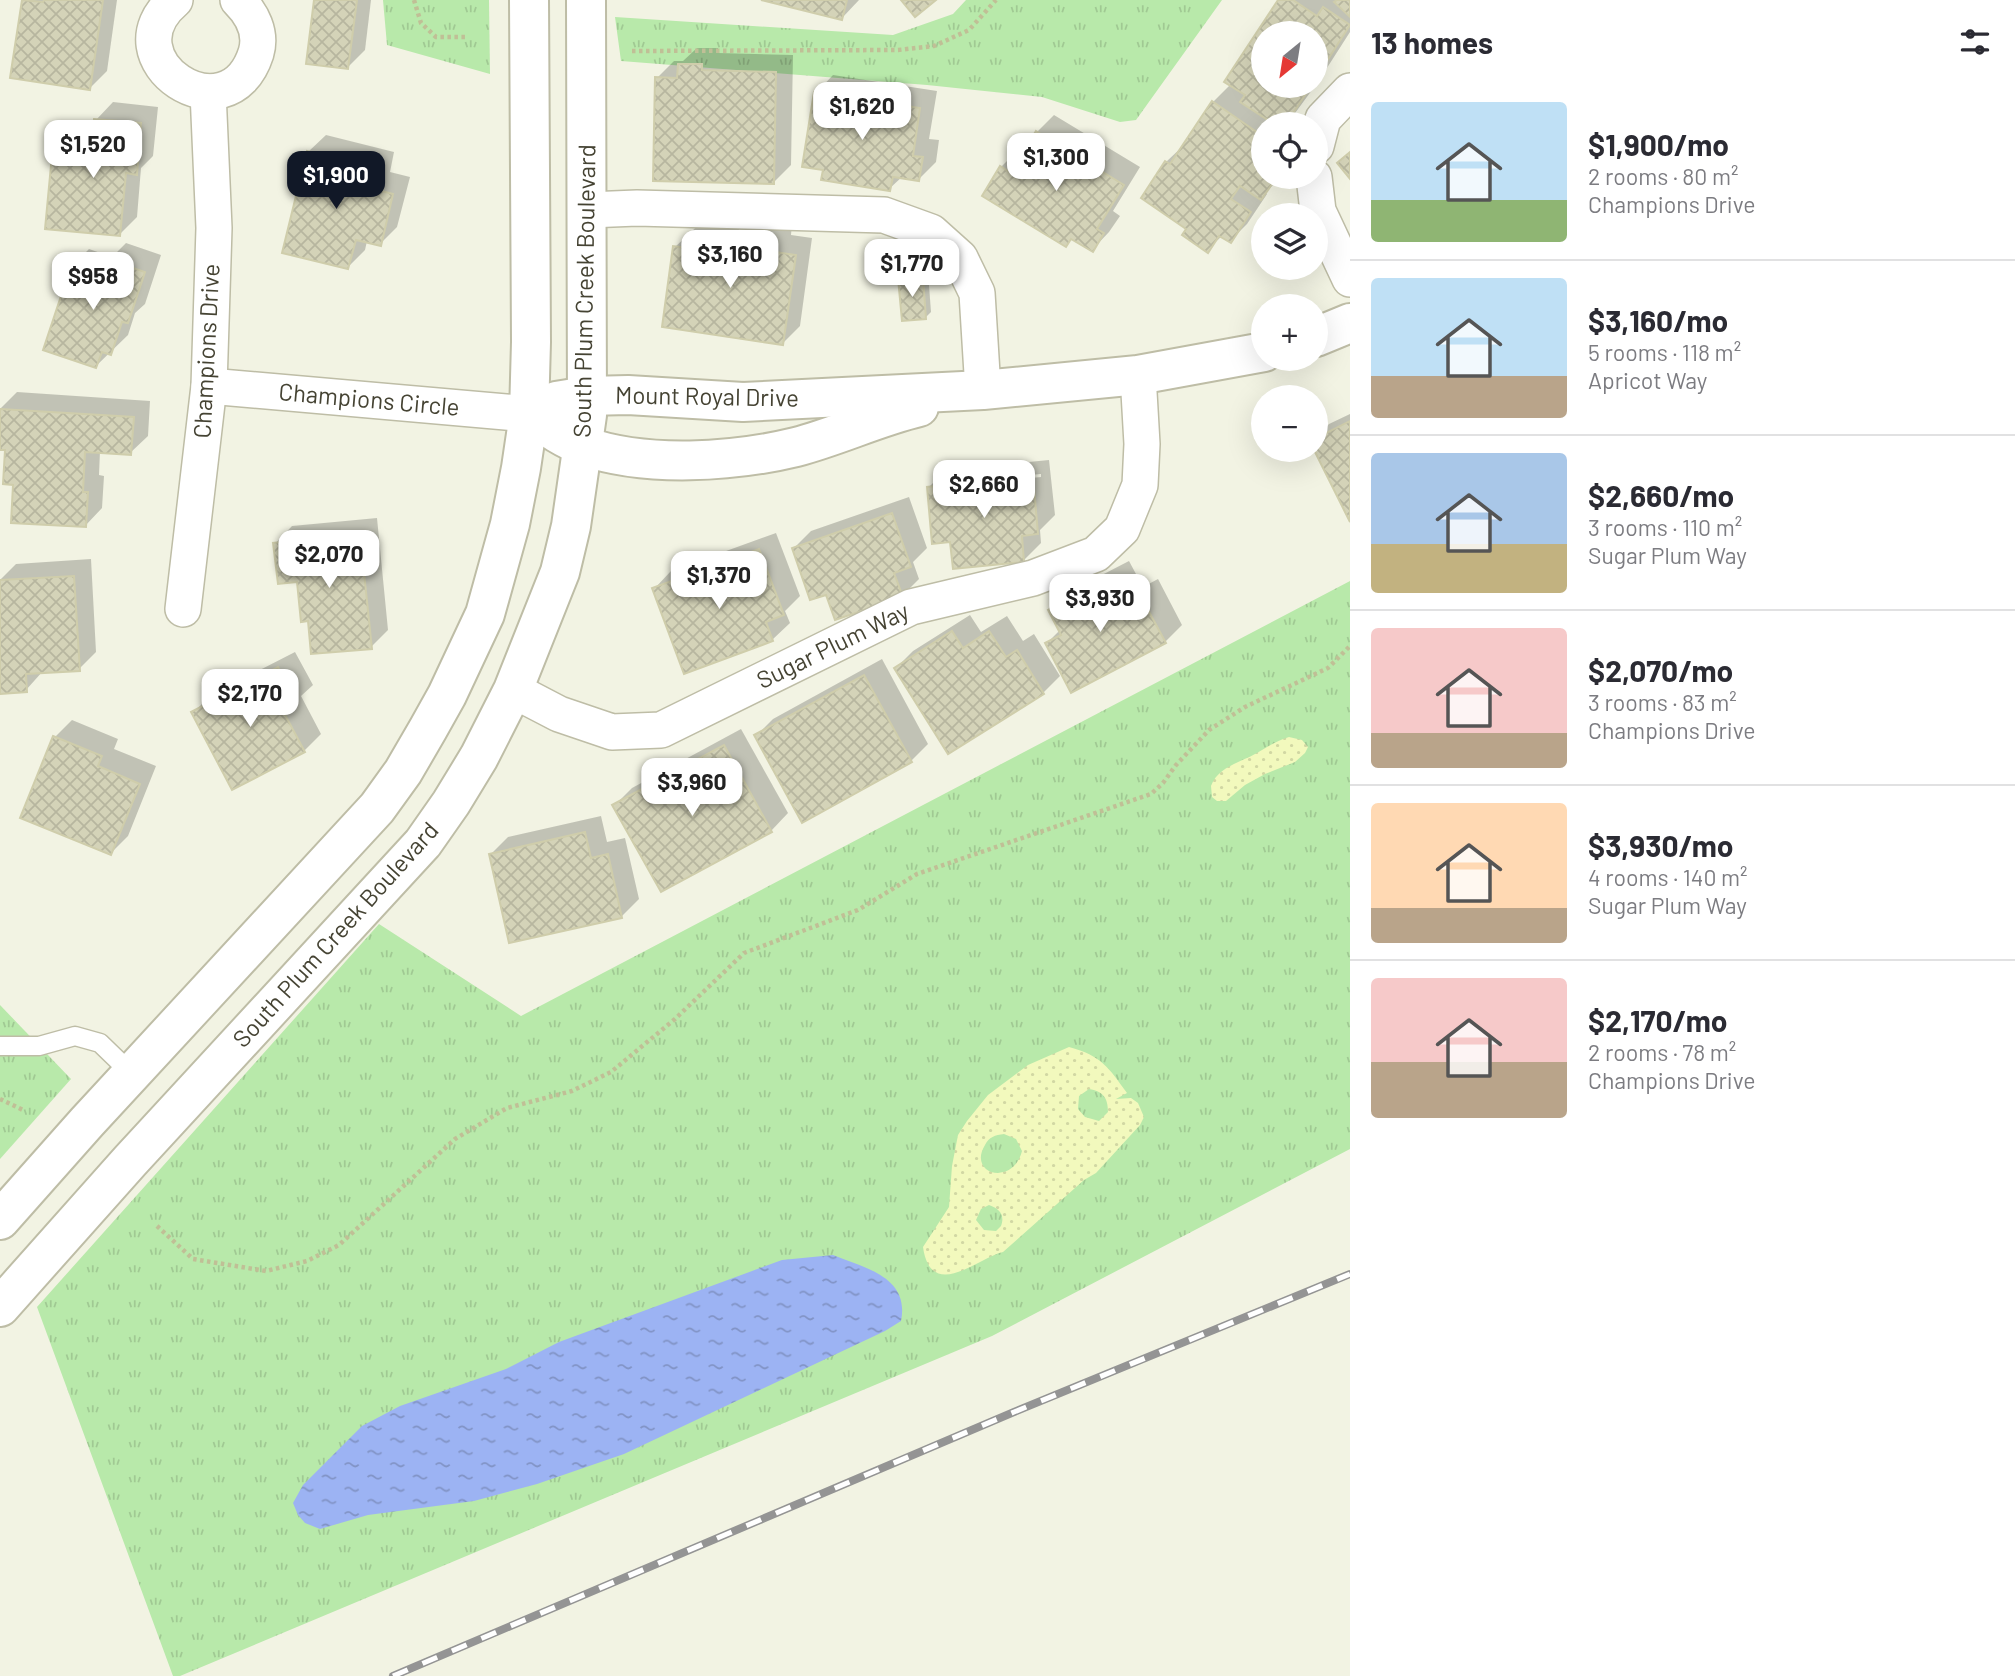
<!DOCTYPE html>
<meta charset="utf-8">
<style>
:root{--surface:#fff;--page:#f2f2f3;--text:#2b2b33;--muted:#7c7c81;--line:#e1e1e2;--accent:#111827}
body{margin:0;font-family:Barlow,sans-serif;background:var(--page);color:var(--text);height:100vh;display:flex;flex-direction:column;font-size:26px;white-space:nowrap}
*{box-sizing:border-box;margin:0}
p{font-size:23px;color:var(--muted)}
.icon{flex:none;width:38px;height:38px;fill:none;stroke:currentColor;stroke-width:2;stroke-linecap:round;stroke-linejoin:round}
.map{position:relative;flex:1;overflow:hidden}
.drawer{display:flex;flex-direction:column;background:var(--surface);width:665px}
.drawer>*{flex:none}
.needle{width:46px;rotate:210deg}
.buttons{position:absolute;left:1251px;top:21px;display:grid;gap:14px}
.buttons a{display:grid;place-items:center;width:77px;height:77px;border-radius:50%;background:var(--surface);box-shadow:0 7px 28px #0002;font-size:35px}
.price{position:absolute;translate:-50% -60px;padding:0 16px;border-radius:14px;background:#fff;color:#222;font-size:23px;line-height:46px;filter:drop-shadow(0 2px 4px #0008)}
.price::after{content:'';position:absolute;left:50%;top:42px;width:21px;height:16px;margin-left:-10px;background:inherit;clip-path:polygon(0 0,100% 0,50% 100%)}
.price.on{background:var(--accent);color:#fff}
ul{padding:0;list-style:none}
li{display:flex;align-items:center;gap:21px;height:175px;padding:0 21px}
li+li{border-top:2px solid var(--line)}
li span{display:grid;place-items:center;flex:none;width:196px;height:140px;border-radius:7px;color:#555}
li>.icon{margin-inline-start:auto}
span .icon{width:84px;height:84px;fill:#fffc;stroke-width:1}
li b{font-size:30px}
h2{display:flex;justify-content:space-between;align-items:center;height:84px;padding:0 21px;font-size:30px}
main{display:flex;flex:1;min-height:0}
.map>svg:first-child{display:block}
</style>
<main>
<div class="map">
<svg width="1350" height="1676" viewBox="0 0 1350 1676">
<defs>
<pattern id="grass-tufts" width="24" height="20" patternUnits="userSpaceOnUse" patternTransform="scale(1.75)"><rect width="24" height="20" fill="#b8e9aa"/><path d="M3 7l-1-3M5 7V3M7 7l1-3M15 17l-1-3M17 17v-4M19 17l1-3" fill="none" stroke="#a0c993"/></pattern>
<pattern id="sand-dots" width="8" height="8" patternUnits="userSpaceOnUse" patternTransform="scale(1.75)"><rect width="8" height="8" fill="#f2f9bd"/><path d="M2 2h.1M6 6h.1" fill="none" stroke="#d1d7a3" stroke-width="1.8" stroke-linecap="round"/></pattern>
<pattern id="water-ripples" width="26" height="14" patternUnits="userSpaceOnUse" patternTransform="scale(1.75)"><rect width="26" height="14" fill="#9cb3f3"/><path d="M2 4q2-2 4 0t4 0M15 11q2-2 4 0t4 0" fill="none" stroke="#8193c5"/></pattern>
<pattern id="building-cross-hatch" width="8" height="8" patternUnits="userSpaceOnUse" patternTransform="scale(1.75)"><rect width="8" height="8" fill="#d4d3b8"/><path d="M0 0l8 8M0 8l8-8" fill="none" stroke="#b7b69f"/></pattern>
</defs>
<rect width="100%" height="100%" fill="#f2f3e3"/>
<g fill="url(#grass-tufts)">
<path d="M 383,0 L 489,0 L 490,74 L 387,45 Z"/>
<path d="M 966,0 L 1222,0 L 1136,120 L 1120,122 L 1042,97 L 927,85 L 621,61 L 615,17 L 893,35 L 953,14 Z"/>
<path d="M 1350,581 L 1350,1149 L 992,1336 L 180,1676 L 173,1676 L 37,1307 L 379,924 L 521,1016 Z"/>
<path d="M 0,1005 L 71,1079 L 0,1159 Z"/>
</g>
<g fill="url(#sand-dots)" fill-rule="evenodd">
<path d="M 1289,737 L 1302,740 L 1308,747 L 1305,753 L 1295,762 L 1265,774 L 1245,785 L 1226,801 L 1217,801 L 1212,797 L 1211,786 C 1218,767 1239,763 1255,754 C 1267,747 1276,741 1289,737 Z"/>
<path d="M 1069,1047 C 1102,1056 1108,1067 1127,1093 L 1116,1099 L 1131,1098 L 1138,1103 L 1144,1117 L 1140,1125 L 1096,1173 L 1084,1180 L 1003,1252 C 979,1257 931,1303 923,1247 L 949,1207 L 952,1166 L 958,1135 L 967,1121 L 988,1095 L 1028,1065 ZM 1089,1089 C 1103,1091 1108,1098 1108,1112 L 1099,1121 L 1085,1117 L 1078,1109 L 1079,1096 ZM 1004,1134 L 1016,1139 L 1022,1151 C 1013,1187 967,1174 985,1145 C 989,1137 995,1135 1004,1134 ZM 989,1205 C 1000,1209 1005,1215 1001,1226 L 996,1231 L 984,1230 L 976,1220 L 981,1209 Z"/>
</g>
<path fill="url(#water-ripples)" d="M 833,1255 C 865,1268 910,1277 901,1321 L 885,1331 L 624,1454 L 537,1484 L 474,1501 L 368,1515 L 320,1529 L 305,1523 L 298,1515 L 293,1503 L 303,1485 L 362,1426 L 400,1406 L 506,1369 L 559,1342 L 782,1260 Z"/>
<g fill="#0003" fill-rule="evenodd">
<path d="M 24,0 L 117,0 L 107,71 L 90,88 L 12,77 Z"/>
<path d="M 315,0 L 371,0 L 365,50 L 348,67 Z"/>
<path d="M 769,0 L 859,0 L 842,18 Z"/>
<path d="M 1280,0 L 1350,0 L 1350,32 L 1316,85 L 1316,33 L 1264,33 L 1264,86 L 1315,86 L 1287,124 L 1264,124 L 1264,177 L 1281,177 L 1265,193 L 1267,194 L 1247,224 L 1230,241 L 1222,236 L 1207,250 L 1189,228 L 1166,162 L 1184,145 L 1213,102 L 1231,84 Z"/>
<path d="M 697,48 L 718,48 L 718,53 L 793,55 L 791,165 L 774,182 L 657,78 L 674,61 L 683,61 Z"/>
<path d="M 833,75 L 937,91 L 929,139 L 939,140 L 936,162 L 919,179 L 903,176 L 889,189 L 825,169 L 816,93 Z"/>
<path d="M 113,102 L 158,107 L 153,156 L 141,168 L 137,217 L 120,234 L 55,145 L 72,128 L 95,130 L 96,120 Z"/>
<path d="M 1054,115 L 1140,167 L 1113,211 L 1120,216 L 1109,232 L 1092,250 L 1001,167 L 1018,150 L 1024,154 L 1037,132 Z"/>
<path d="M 326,135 L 394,152 L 390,172 L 410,177 L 397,227 L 380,244 L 367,241 L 365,250 L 348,267 L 308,152 Z"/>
<path d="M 708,216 L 740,221 L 737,244 L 741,244 L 742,237 L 759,220 L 792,224 L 791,235 L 812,238 L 800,326 L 783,343 L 675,247 Z"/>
<path d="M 126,243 L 161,255 L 145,304 L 135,313 L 128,335 L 96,366 L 72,266 L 89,249 L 112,257 Z"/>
<path d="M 928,272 L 931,312 L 926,317 L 900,279 L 905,274 Z"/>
<path d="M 17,392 L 150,401 L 148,436 L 130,453 L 100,451 L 99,475 L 104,476 L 102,508 L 85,526 L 15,483 L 7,449 L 0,448 L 0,409 Z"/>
<path d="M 1350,414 L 1350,518 L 1316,450 L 1316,437 L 1329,424 Z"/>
<path d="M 1049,460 L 1055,515 L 1040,530 L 1041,543 L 1024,560 L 929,487 L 946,470 ZM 1041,474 L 1041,477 L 945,487 L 945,483 Z"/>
<path d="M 909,497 L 927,548 L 913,562 L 919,579 L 902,596 L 827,592 L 794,548 L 811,531 Z"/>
<path d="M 377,518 L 388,630 L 371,647 L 309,619 L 298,581 L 275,544 L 292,526 Z"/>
<path d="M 776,533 L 800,596 L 785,611 L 790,623 L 772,640 L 654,589 L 671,571 Z"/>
<path d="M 91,559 L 96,652 L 79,669 L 43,671 L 26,690 L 0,692 L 0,580 L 16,564 Z"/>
<path d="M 1129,561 L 1143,587 L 1158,579 L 1182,625 L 1165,642 L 1047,643 L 1060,630 L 1050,610 L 1067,593 Z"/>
<path d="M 970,615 L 981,632 L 1007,616 L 1023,641 L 1034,634 L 1060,676 L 1043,693 L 949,752 L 896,668 L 913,651 Z"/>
<path d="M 295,652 L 313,685 L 301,696 L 321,734 L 304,751 L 194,712 L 211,695 Z"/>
<path d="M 882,659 L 928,744 L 911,761 L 756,736 L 773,719 Z"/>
<path d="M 72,720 L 118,739 L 114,749 L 156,766 L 128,836 L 111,853 L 55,737 Z"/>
<path d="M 741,729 L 788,813 L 771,831 L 615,805 L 632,788 Z"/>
<path d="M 601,816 L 607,842 L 625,838 L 639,899 L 622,916 L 491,854 L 508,837 Z"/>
</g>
<g fill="url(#building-cross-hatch)" stroke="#cfcdab" stroke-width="2">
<path d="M 22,0 L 43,2 L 44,0 L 103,0 L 90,90 L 10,78 Z"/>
<path d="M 314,0 L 357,0 L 348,69 L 306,64 Z"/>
<path d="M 761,0 L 847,0 L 842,20 Z"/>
<path d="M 901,0 L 936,0 L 915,17 Z"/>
<path d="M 1278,0 L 1293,0 L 1317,16 L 1323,7 L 1350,25 L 1316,78 L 1316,33 L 1264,33 L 1264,86 L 1311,86 L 1286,124 L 1274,124 L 1240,102 L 1245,95 L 1224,82 Z"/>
<path d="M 1337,0 L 1350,0 L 1350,17 L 1334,2 Z"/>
<path d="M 678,64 L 702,64 L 702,70 L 776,72 L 774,184 L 653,181 L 655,77 L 677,78 Z"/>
<path d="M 814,92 L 920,108 L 913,156 L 923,157 L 919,181 L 893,177 L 890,191 L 821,180 L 823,170 L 802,167 Z"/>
<path d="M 1212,101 L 1264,137 L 1264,177 L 1277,177 L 1261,200 L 1240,186 L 1231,199 L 1251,212 L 1231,243 L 1219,236 L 1208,253 L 1182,235 L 1186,229 L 1141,198 L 1165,161 L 1170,164 Z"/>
<path d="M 94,119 L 141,123 L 137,175 L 126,173 L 120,236 L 45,229 L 53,144 L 92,148 Z"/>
<path d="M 1036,131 L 1124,185 L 1097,229 L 1104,233 L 1093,252 L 1071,239 L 1066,247 L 982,196 L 1000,166 L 1011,173 Z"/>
<path d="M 307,151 L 378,169 L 374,189 L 393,194 L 381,246 L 356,240 L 348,269 L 282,253 Z"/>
<path d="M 1350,152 L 1350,179 L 1337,163 Z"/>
<path d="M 689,233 L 724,238 L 721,260 L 737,262 L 740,236 L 776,241 L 775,252 L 796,255 L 783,345 L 662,327 L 673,246 L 688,248 Z"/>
<path d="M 107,259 L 145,272 L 128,323 L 122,322 L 111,355 L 102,352 L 96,368 L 43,350 L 71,266 L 102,276 Z"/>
<path d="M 923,277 L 926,319 L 902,321 L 898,278 Z"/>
<path d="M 0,409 L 134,417 L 131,455 L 85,452 L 83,492 L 88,492 L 86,527 L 11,523 L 13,485 L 3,484 L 5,450 L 0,450 Z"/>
<path d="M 1350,421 L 1350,522 L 1314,450 L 1316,450 L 1316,438 Z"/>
<path d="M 1033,476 L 1038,534 L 1022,536 L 1024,562 L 953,569 L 950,542 L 932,544 L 927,487 Z"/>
<path d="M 892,513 L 911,567 L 894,573 L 903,597 L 835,620 L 826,595 L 810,600 L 792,548 Z"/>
<path d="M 360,534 L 372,649 L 311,654 L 308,621 L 301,622 L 297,582 L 278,584 L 273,543 Z"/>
<path d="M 759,549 L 784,615 L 766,622 L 773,641 L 684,674 L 652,588 Z"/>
<path d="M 74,576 L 80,671 L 26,674 L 27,692 L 0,694 L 0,580 Z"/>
<path d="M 1112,576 L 1125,603 L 1140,595 L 1166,643 L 1071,693 L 1045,643 L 1061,635 L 1048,610 Z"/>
<path d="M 952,631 L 963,648 L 989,631 L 1006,657 L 1017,650 L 1044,694 L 948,754 L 894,668 Z"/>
<path d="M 278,667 L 296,704 L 283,711 L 305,752 L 232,790 L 191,712 Z"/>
<path d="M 864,675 L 912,762 L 802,823 L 754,735 Z"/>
<path d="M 53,736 L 102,756 L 98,766 L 140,784 L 111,855 L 20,818 Z"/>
<path d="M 724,745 L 772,832 L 661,892 L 612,805 Z"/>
<path d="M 585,832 L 591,858 L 608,854 L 622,918 L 509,943 L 489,854 Z"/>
</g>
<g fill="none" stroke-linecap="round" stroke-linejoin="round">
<defs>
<path id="service" d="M 0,1046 L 39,1046 L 75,1036 L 100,1043 L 132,1074"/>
<g id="minor">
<path d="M 175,0 C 105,59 228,141 256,53 C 262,33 252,14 238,0"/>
<path d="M 1316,146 L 1323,119 L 1350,91"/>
<path d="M 1314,177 L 1318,211 L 1350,279"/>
<path d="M 588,210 L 637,208 L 884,215 L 931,232 L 960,258 L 977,293 L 983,390"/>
<path d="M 209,386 L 529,414"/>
<path d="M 183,609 L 209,386 L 214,228 L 208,92"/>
<path d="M 513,690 L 559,714 L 612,732 L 661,730 L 911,607 L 1033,578 L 1096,554 L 1122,529 L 1140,485 L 1142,444 L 1138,375"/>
</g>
<g id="tertiary">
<path d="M 1316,337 L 1350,323"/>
<path d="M 529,414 L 556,401 L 587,396 L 628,395 L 743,402 L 983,390 L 1138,375 L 1264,352"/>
<path d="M 529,414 C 546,426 565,440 584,446 C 646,468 734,462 796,447 C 838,436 877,417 919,407"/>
<path d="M 0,1220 L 87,1122 L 377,808 L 403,772 L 428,729 L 447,695 L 485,614 L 510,524 L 521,468 L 529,414 L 531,342 L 529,0"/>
<path d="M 0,1307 L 130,1161 L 423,843 L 451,803 L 479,757 L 513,690 L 560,572 L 571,526 L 587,415 L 586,0"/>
</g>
</defs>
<use href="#service" stroke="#bebda6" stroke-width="21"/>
<use href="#minor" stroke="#bebda6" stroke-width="38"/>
<use href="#tertiary" stroke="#bebda6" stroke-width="42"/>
<g stroke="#c0bf96" stroke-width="4.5" stroke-dasharray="3.5 3.5" stroke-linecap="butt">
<path d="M 414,0 L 421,23 L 436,37 L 466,37"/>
<path d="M 632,51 L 898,50 L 934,46 L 969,30 L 996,0"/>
<path d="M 0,1099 L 25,1111"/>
<path d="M 157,1226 L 193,1259 L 266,1271 L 307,1261 L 339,1245 L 455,1139 L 507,1108 L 572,1091 L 611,1072 L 675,1019 L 744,953 L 858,910 L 917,874 L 1151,794 L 1163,783 L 1176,765 L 1209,730 L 1245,707 L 1328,668 L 1350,646"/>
</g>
<use href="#service" stroke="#fff" stroke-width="18"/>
<use href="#minor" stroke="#fff" stroke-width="35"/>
<use href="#tertiary" stroke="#fff" stroke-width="38"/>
<defs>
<path id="rail" d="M 393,1676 L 1014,1412 L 1350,1274"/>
</defs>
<use href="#rail" stroke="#949494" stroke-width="8"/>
<use href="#rail" stroke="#fff" stroke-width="5" stroke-dasharray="16" stroke-linecap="butt"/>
</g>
<g text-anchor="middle" stroke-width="5" stroke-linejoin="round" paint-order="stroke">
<g font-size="24" fill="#454333" stroke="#fff">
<text transform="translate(585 291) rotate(-89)" y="8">South Plum Creek Boulevard</text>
<text transform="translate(207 351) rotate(-87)" y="8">Champions Drive</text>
<text transform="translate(707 397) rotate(1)" y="8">Mount Royal Drive</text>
<text transform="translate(369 400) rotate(5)" y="8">Champions Circle</text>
<text transform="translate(833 646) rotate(-26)" y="8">Sugar Plum Way</text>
<text transform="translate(336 935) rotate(-48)" y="8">South Plum Creek Boulevard</text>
</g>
</g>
</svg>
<div class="buttons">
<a><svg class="needle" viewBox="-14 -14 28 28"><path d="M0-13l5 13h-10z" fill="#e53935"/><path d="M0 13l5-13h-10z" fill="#7c7c81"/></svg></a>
<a><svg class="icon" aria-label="locate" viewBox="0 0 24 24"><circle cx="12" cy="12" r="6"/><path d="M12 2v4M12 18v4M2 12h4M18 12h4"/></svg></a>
<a><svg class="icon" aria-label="layers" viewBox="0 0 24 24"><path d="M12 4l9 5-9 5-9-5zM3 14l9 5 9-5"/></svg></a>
<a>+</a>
<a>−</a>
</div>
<b class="price" style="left:862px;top:142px">$1,620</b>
<b class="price" style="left:93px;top:180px">$1,520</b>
<b class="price" style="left:1056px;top:193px">$1,300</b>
<b class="price on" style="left:336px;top:211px">$1,900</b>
<b class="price" style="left:730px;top:290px">$3,160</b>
<b class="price" style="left:912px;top:299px">$1,770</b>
<b class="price" style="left:93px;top:312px">$958</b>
<b class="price" style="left:984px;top:520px">$2,660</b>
<b class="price" style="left:329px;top:590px">$2,070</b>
<b class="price" style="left:719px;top:611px">$1,370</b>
<b class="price" style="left:1100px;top:634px">$3,930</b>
<b class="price" style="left:250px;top:729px">$2,170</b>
<b class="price" style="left:692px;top:818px">$3,960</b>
</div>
<section class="drawer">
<h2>13 homes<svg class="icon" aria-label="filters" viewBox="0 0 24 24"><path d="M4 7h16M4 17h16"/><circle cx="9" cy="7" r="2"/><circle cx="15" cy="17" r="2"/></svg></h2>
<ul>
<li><span style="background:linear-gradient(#bfe0f5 70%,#8fb573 0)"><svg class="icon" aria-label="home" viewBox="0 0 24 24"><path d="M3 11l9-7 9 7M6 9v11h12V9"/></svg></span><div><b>$1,900/mo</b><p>2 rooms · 80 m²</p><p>Champions Drive</p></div></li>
<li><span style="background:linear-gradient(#bfe0f5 70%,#b9a48a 0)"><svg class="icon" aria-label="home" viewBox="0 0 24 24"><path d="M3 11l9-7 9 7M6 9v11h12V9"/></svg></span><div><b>$3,160/mo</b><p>5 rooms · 118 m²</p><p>Apricot Way</p></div></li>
<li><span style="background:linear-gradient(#a9c7e8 65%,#c2b280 0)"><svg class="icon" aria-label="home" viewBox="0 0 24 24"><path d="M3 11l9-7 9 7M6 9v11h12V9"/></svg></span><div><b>$2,660/mo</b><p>3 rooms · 110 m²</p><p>Sugar Plum Way</p></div></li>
<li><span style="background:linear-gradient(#f6c9c9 75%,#b9a48a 0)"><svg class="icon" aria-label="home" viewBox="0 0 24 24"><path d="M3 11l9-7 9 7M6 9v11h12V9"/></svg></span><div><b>$2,070/mo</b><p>3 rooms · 83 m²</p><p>Champions Drive</p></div></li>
<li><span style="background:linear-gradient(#ffd9b3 75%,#b9a48a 0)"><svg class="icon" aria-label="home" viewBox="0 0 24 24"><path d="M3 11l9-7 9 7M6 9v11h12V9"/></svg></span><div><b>$3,930/mo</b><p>4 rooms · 140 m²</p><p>Sugar Plum Way</p></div></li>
<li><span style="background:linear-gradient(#f6c9c9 60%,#b9a48a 0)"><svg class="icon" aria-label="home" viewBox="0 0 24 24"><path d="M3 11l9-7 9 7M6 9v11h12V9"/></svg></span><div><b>$2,170/mo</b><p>2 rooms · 78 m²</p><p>Champions Drive</p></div></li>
</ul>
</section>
</main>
